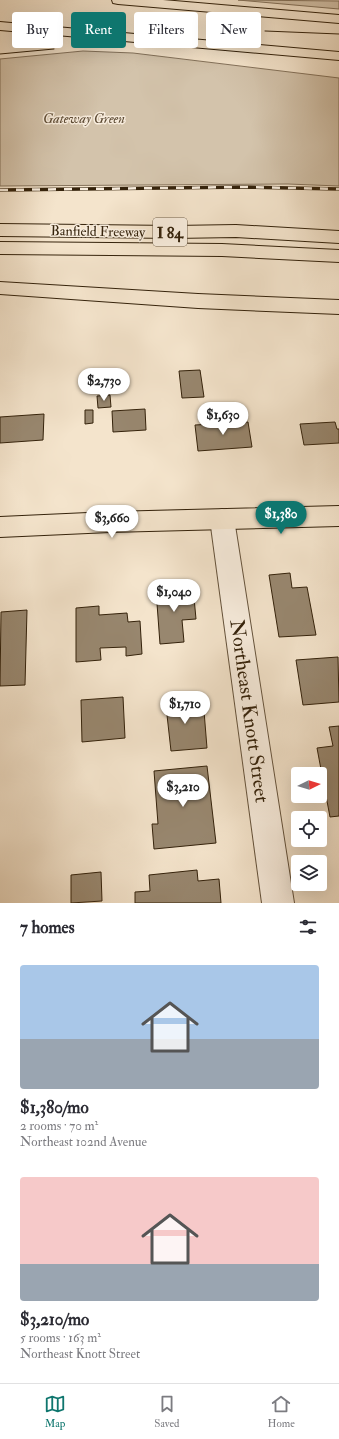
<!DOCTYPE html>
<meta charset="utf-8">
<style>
:root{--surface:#fff;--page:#f2f2f3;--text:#2b2b33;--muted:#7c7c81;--line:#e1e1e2;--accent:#0f766e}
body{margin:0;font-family:"IM FELL Double Pica",serif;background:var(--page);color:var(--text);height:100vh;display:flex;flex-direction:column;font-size:15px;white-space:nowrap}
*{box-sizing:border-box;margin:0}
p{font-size:13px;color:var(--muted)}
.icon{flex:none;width:22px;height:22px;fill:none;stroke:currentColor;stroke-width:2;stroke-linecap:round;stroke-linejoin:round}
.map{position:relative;height:903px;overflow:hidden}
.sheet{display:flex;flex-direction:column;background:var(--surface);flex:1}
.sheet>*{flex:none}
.guide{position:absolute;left:12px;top:12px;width:315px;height:36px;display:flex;gap:8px}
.needle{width:26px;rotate:85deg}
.tools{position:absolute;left:291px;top:767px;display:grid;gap:8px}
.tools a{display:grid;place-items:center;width:36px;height:36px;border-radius:4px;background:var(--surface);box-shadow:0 4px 16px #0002;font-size:20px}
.price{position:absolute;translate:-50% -34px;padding:0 9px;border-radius:14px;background:#fff;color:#222;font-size:13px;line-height:26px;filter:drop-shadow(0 1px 2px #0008)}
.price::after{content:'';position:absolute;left:50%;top:24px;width:12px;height:9px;margin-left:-6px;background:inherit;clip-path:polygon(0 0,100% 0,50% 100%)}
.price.active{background:var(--accent);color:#fff}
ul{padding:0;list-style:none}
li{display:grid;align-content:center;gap:8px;height:212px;padding:0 20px}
li span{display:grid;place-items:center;height:124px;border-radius:4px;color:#555}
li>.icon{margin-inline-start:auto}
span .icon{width:72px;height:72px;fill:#fffc;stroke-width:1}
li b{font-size:17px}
h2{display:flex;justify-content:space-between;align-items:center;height:48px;padding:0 20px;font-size:17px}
.chip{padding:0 14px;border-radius:4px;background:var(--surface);box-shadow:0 4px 16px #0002;font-size:14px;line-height:36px}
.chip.active{background:var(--accent);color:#fff}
.tabs{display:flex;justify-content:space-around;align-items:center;height:56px;border-top:1px solid var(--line);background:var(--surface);font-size:11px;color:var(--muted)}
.tabs a{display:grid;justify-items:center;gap:2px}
.tabs .active{color:var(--accent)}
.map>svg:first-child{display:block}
</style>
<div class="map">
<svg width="339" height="903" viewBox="0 0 339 903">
<rect width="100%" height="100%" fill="#f4e4cc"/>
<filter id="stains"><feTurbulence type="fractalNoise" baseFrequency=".005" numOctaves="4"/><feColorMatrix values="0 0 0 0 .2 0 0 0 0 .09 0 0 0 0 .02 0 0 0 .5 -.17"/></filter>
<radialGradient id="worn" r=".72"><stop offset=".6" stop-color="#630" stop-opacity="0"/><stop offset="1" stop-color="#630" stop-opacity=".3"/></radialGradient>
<g fill="#d3c3ab" stroke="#84725b">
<path d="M 238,0 L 339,1 L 339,9 Z"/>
<path d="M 83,51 L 133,53 L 339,78 L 339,186 L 288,184 L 0,186 L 0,59 Z"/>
</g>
<g fill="#98876f" stroke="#34220b">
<path d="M 200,370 L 204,397 L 182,398 L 179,371 Z"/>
<path d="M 110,395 L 111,407 L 98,408 L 97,396 Z"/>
<path d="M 145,409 L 146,430 L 113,432 L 112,411 Z"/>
<path d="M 85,410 L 93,410 L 93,423 L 85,424 Z"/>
<path d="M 44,414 L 43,440 L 0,443 L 0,417 Z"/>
<path d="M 248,422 L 252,447 L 198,451 L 195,425 Z"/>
<path d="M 335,422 L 337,429 L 339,429 L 339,443 L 304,445 L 300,424 Z"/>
<path d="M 290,573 L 292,588 L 307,587 L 316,635 L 279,637 L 269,575 Z"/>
<path d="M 193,587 L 196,619 L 182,620 L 184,642 L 160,644 L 156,590 Z"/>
<path d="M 99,606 L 99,615 L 127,613 L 128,622 L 140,621 L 142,654 L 126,656 L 126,647 L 100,648 L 101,660 L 76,662 L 76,608 Z"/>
<path d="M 27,610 L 25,685 L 0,686 L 1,612 Z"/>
<path d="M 338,657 L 339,702 L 303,705 L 296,660 Z"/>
<path d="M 188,694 L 191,712 L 204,711 L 207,748 L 171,751 L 165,697 Z"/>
<path d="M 123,697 L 125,738 L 82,742 L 81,700 Z"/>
<path d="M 339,726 L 339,816 L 330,817 L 317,748 L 333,746 L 329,727 Z"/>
<path d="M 207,766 L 216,843 L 154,849 L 152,824 L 158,824 L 154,771 Z"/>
<path d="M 197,870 L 198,881 L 219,879 L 221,903 L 135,903 L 135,892 L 150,891 L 149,875 Z"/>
<path d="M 101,872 L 102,901 L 71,903 L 71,875 Z"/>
</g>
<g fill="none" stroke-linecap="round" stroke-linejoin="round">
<defs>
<path id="minor" d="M 222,509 L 230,512 L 234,519 L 294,903 L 262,903 L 210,519 L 214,512 Z"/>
<path id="major" d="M 339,506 L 339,526 L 110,532 L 0,537 L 0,517 L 110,512 Z"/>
<g id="highway">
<path d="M 112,0 L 163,0 L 339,15 L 339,23 L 118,4 L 113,3 Z"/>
<path d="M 0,22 L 339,52 L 339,60 L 0,30 Z"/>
<path d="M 0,224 L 174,226 L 236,225 L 339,231 L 339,243 L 236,237 L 174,238 L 0,236 Z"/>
<path d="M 0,242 L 222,244 L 339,250 L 339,262 L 222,256 L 0,254 Z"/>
<path d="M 0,282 L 198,294 L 339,300 L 339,314 L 198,308 L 0,294 Z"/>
</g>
</defs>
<use href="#minor" stroke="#64523b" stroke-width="2"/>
<use href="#major" stroke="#34220b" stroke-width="2"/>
<use href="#highway" stroke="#34220b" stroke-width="2"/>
<use href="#minor" fill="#f8edde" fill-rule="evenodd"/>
<use href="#major" fill="#f4e4cc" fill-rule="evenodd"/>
<use href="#highway" fill="#f4e4cc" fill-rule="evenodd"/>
<g stroke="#34220b" stroke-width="1">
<path d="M 265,31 L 339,34"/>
<path d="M 0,54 L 54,49"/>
</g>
<defs>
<path id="rail" d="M 0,190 L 245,187 L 339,189"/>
</defs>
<use href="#rail" stroke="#34220b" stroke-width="3.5"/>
<use href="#rail" stroke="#f8edde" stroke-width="2.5" stroke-dasharray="8" stroke-linecap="butt"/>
</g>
<g text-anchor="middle" stroke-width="3" stroke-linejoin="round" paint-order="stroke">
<g font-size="14" font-style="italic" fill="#5c4a33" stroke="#f8edde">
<text x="84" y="123">Gateway Green</text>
</g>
<g font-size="14" fill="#34220b" stroke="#f8edde">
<text transform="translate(98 231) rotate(1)" y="5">Banfield Freeway</text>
</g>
<rect fill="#f8edde" stroke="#6f5f4a" stroke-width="1" x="153" y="218" width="34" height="28" rx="3"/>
<g font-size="16" font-weight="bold" fill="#34220b">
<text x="170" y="238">I 84</text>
</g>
<g font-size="20" fill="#34220b" stroke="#f8edde">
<text transform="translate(250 711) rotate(82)" y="7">Northeast Knott Street</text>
</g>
</g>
<rect width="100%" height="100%" filter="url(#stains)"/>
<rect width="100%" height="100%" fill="url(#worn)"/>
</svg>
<div class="tools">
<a><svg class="needle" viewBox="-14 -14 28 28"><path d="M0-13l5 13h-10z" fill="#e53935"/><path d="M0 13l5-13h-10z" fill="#7c7c81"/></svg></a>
<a><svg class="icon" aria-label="locate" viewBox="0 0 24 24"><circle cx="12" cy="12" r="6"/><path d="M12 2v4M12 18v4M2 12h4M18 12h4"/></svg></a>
<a><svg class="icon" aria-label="layers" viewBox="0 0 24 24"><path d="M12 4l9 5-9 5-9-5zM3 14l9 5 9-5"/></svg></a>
</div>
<b class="price" style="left:104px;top:402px">$2,730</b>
<b class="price" style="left:223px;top:436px">$1,630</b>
<b class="price active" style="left:281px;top:535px">$1,380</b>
<b class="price" style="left:112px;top:539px">$3,660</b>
<b class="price" style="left:174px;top:613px">$1,040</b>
<b class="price" style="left:185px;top:725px">$1,710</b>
<b class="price" style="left:183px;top:808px">$3,210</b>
<div class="guide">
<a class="chip">Buy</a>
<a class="chip active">Rent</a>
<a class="chip">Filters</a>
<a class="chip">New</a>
</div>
</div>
<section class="sheet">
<h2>7 homes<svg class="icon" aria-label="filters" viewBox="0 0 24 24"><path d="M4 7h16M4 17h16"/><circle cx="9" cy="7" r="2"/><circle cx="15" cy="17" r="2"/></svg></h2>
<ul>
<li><span style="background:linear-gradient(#a9c7e8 60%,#9aa5b1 0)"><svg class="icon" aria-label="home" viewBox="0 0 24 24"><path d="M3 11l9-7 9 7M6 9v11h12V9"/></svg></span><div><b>$1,380/mo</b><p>2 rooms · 70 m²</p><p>Northeast 102nd Avenue</p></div></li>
<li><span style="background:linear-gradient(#f6c9c9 70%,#9aa5b1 0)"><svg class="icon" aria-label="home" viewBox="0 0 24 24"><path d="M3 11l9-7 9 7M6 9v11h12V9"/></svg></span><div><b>$3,210/mo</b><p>5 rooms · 163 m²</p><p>Northeast Knott Street</p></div></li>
</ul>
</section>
<nav class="tabs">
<a class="active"><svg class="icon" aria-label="map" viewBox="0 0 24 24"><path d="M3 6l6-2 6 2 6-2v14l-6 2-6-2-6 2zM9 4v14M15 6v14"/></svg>Map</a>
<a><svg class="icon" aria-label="saved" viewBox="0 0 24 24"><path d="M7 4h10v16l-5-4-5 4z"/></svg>Saved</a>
<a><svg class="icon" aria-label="home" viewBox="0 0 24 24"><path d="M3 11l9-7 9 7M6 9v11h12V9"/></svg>Home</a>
</nav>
